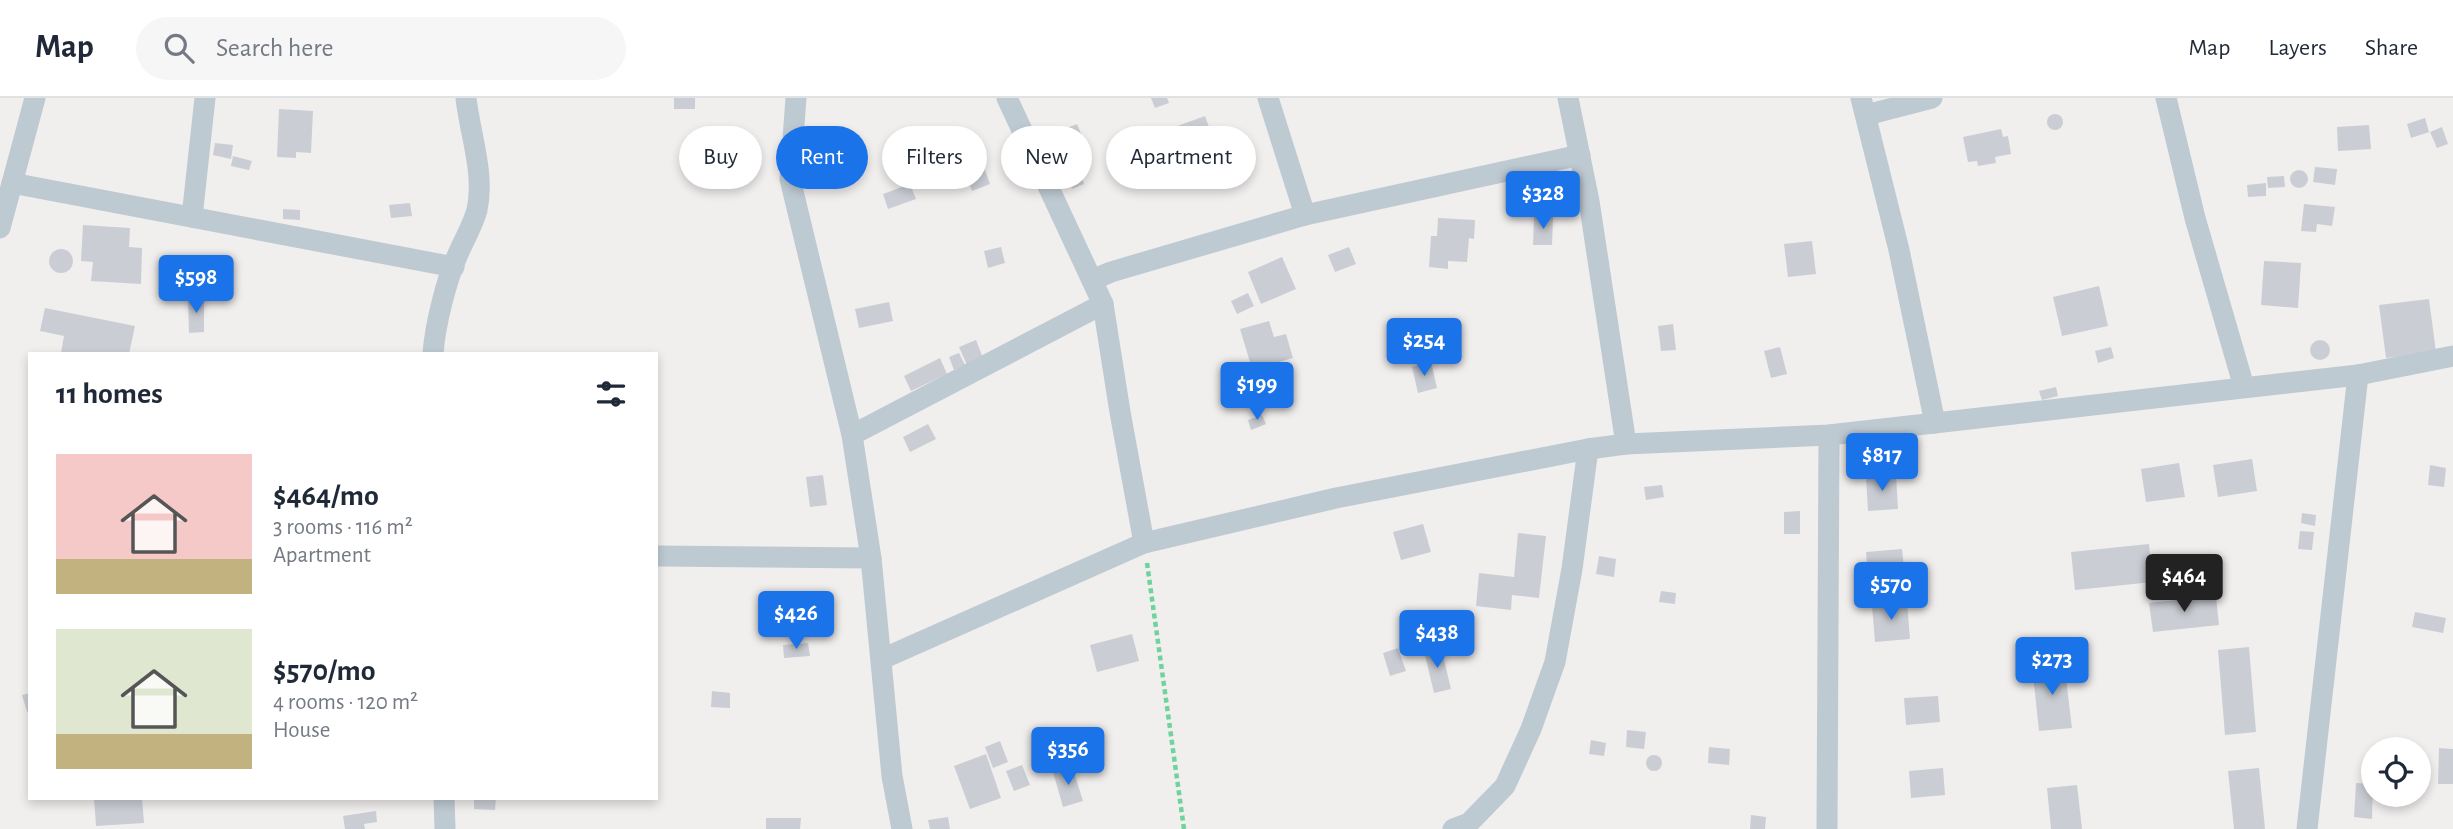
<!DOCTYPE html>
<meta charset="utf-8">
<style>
:root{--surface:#fff;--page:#f6f6f7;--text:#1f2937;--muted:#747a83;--line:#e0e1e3;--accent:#1a73e8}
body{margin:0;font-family:"Alegreya Sans",sans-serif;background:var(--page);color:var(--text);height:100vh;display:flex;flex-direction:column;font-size:26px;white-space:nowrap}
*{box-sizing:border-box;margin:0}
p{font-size:23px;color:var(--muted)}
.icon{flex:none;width:38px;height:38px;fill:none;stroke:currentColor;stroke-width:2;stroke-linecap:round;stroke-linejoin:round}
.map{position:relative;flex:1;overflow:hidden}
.drawer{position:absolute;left:28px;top:254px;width:630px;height:448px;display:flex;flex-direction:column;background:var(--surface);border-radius:0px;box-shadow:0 4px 10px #0003}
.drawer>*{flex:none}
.top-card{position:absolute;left:679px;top:28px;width:665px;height:63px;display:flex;gap:14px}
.fabs{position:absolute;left:2361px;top:639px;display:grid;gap:14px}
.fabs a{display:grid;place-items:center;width:70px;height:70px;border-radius:50%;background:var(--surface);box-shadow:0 4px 10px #0003;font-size:35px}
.price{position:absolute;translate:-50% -60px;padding:0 16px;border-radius:7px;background:var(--accent);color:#fff;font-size:23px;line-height:46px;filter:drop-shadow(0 2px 4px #0008)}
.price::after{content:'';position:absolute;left:50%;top:42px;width:21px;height:16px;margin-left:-10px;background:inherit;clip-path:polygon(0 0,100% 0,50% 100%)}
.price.active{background:#222;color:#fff}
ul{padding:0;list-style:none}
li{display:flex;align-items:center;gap:21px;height:175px;padding:0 28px}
li span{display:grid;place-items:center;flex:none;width:196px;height:140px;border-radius:0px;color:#555}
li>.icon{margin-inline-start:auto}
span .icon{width:84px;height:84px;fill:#fffc;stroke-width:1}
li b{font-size:30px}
h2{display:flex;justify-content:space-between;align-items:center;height:84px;padding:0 28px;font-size:30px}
.chip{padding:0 24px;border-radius:32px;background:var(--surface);box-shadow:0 4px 10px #0003;font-size:24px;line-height:63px}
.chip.active{background:var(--accent);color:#fff}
header{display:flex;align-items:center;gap:42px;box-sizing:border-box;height:98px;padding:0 35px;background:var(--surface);border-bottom:2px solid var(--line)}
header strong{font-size:33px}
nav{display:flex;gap:38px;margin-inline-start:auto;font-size:24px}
.search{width:490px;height:63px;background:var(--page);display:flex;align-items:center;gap:18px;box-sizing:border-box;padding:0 24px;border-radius:38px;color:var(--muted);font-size:26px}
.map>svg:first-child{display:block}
</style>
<header>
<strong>Map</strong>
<div class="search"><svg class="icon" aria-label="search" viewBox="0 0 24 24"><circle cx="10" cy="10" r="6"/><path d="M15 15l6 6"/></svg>Search here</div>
<nav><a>Map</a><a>Layers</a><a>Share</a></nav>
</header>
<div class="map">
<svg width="2453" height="731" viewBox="0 0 2453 731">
<rect width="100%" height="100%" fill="#f1eeee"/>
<g fill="#caced4">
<rect x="674" y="0" width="21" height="11"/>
<path d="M 1151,0 L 1167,0 L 1169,5 L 1155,10 Z"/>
<path d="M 279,11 L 313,13 L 311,55 L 296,54 L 296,60 L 277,59 Z"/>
<circle cx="2055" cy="24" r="8"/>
<path d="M 1205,18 L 1223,67 L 1187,81 L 1169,31 Z"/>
<path d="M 2425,20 L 2429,34 L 2411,40 L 2407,26 Z"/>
<path d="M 1077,26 L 1082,38 L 1070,43 L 1078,62 L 1063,68 L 1050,37 Z"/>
<path d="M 2369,27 L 2371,51 L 2338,53 L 2337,29 Z"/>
<path d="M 2442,29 L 2448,46 L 2437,50 L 2430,34 Z"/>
<path d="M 2001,31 L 2003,39 L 2008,38 L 2011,56 L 1995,59 L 1996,65 L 1978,68 L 1977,63 L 1968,64 L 1963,39 Z"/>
<path d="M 215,45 L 233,47 L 231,61 L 213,57 Z"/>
<path d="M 233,58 L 252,63 L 249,72 L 231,68 Z"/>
<path d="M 980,59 L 990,86 L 972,93 L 962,66 Z"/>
<path d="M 2315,69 L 2337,71 L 2335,87 L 2313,84 Z"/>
<circle cx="2299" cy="81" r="9"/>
<path d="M 1080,74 L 1084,86 L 1072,91 L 1068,79 Z"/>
<path d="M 2284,78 L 2285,89 L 2268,90 L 2267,79 Z"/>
<path d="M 2266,85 L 2266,98 L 2248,99 L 2247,87 Z"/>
<path d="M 910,86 L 916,101 L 888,111 L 883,96 Z"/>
<path d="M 410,105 L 412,118 L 391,120 L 389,107 Z"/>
<path d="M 2304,106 L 2335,109 L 2332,128 L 2317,126 L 2316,134 L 2301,133 Z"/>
<path d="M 283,111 L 300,112 L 300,122 L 283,121 Z"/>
<path d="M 1534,119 L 1553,119 L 1552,147 L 1533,147 Z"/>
<path d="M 1438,120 L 1475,122 L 1474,141 L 1469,140 L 1467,164 L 1448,163 L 1448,171 L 1429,169 L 1431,138 L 1437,138 Z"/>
<path d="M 83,127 L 130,130 L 129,149 L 142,150 L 141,186 L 91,183 L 93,164 L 81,163 Z"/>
<path d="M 1812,143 L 1816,176 L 1788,179 L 1784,146 Z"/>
<path d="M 1001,149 L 1005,165 L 988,170 L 984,153 Z"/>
<path d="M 1349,149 L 1356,166 L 1335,174 L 1328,157 Z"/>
<circle cx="61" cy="163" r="12"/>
<path d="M 1282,159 L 1296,191 L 1261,206 L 1248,174 Z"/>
<path d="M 2264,163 L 2301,165 L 2298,210 L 2261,207 Z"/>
<path d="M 2099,188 L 2108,228 L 2062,238 L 2053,199 Z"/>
<path d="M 1248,195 L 1254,208 L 1237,216 L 1231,203 Z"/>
<path d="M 188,200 L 204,200 L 204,234 L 189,235 Z"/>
<path d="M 2429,201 L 2436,254 L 2386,260 L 2379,207 Z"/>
<path d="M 889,204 L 893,223 L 859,230 L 855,211 Z"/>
<path d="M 45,210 L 135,228 L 129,256 L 61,255 L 64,238 L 40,233 Z"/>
<path d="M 1269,223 L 1274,239 L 1286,236 L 1293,260 L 1252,271 L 1240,231 Z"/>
<path d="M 1673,226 L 1676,252 L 1661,253 L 1658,228 Z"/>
<path d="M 976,242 L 983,260 L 967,267 L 959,249 Z"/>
<circle cx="2320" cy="252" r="10"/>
<path d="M 1780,249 L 1787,276 L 1771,280 L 1764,253 Z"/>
<path d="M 2111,249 L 2114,260 L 2098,265 L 2095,253 Z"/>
<path d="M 959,255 L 965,267 L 954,272 L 949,259 Z"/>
<path d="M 940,260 L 947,276 L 911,293 L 904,278 Z"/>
<path d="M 1431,264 L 1437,290 L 1418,295 L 1412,269 Z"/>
<path d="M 2056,289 L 2058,298 L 2042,302 L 2039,293 Z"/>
<path d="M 1262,317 L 1266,326 L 1251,332 L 1248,322 Z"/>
<path d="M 928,326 L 936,341 L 910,354 L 903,339 Z"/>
<path d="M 2252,361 L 2257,393 L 2218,399 L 2213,367 Z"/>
<path d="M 2179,365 L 2185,399 L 2146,404 L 2141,371 Z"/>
<path d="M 2430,367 L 2446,370 L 2444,389 L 2428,387 Z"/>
<path d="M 823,377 L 827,407 L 810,409 L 806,379 Z"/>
<path d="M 1896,377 L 1898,411 L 1868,413 L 1866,379 Z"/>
<path d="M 1662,387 L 1664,399 L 1646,402 L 1644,389 Z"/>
<path d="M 1800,413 L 1800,436 L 1784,436 L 1784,414 Z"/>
<path d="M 2302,415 L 2316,417 L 2315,428 L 2301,425 Z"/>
<path d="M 1423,426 L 1431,454 L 1401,462 L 1393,434 Z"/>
<path d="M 2300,433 L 2314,434 L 2312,452 L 2298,451 Z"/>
<path d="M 1518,435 L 1546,438 L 1539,500 L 1512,497 L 1511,512 L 1476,508 L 1479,475 L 1514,479 Z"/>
<path d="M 2149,446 L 2153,484 L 2075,492 L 2071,454 Z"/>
<path d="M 1902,451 L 1906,489 L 1869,492 L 1866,454 Z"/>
<path d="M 1599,458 L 1616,461 L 1614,479 L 1596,476 Z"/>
<path d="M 1661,493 L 1676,495 L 1675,506 L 1659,504 Z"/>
<path d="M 2216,498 L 2219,527 L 2153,534 L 2149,505 Z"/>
<path d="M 1907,504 L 1910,541 L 1875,544 L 1872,507 Z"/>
<path d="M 2415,514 L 2446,520 L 2443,535 L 2412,529 Z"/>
<path d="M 1132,536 L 1139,563 L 1097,574 L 1090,547 Z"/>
<path d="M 808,545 L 810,558 L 784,560 L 783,547 Z"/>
<path d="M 1441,549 L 1451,591 L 1434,595 L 1424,553 Z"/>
<path d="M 2249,549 L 2256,634 L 2225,637 L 2218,552 Z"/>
<path d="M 1398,550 L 1406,573 L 1390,578 L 1383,555 Z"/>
<path d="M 2064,564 L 2072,630 L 2039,633 L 2032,567 Z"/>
<path d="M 712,593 L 730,595 L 730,610 L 711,609 Z"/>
<path d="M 30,595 L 30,613 L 27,614 L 22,597 Z"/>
<path d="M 1938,598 L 1940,624 L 1906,627 L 1904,600 Z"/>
<path d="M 1627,632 L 1646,634 L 1644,651 L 1626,649 Z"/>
<path d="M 1591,642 L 1606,645 L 1604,658 L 1589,656 Z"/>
<path d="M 1000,643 L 1008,664 L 993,670 L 985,649 Z"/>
<path d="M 1709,649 L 1730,651 L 1729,667 L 1708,665 Z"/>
<path d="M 2439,650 L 2453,651 L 2453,686 L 2438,686 Z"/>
<path d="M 986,656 L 1001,700 L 970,711 L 954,668 Z"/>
<circle cx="1654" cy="665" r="8"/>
<path d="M 1022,667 L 1030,687 L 1014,693 L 1006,673 Z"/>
<path d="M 1072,668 L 1083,703 L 1063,709 L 1053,674 Z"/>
<path d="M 1943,670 L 1945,697 L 1911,700 L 1909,673 Z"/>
<path d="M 2259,670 L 2265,731 L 2234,731 L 2228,673 Z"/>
<path d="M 2356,685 L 2373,686 L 2372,721 L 2354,719 Z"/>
<path d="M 2077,687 L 2082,731 L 2051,731 L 2047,690 Z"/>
<path d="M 94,700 L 142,700 L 144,725 L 96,728 Z"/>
<path d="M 474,700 L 496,700 L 495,712 L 474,711 Z"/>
<path d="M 376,713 L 377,724 L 364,726 L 365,731 L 345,731 L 343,718 Z"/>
<path d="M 1751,717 L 1766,719 L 1765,731 L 1750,731 Z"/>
<path d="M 948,719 L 950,731 L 930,731 L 928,722 Z"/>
<path d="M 766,720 L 801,720 L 800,731 L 766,731 Z"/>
</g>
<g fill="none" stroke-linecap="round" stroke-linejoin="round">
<path stroke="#6ed39c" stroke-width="4.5" stroke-dasharray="5 3.5" stroke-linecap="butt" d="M 1147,465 L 1184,731"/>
<g stroke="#becad2" stroke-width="21">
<path d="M 796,0 L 790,81 L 852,337 L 871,460 L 892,678 L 902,731"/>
<path d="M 1007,0 L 1103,206 L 1120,314 L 1144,445"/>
<path d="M 1568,0 L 1589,103 L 1626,346"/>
<path d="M 1861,0 L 1899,152 L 1935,325"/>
<path d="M 2166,0 L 2195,120 L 2244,289"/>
<path d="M 1866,17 L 1932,0"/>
<path d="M 12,85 L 454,169"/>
<path d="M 1305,117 L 1580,57"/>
<path d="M 192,119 L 205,0"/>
<path d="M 0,130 L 35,0"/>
<path d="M 1092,182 L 1111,174 L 1305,117 L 1268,0"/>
<path d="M 433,256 C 435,227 446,183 458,156 C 464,142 473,127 477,112 C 485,76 470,36 466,0"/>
<path d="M 852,337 L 1103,206"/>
<path d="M 656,458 L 871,460"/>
<path d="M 882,561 L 1144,445 L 1336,400 L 1588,351 L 1626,346 L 1829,337 L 2358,277 L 2453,258"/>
<path d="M 444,700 L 445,731"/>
<path d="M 1453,731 L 1469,725 L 1505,688 L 1531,631 L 1555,564 L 1572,471 L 1588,351"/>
<path d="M 1827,731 L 1829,337"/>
<path d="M 2307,731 L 2358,277"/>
</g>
</g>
</svg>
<div class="fabs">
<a><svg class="icon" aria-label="locate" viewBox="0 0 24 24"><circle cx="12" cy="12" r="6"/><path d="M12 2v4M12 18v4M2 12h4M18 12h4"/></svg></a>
</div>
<b class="price" style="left:1543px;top:133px">$328</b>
<b class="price" style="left:196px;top:217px">$598</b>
<b class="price" style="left:1424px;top:280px">$254</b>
<b class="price" style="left:1257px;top:324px">$199</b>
<b class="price" style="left:1882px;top:395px">$817</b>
<b class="price active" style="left:2184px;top:516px">$464</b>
<b class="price" style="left:1891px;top:524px">$570</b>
<b class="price" style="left:796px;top:553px">$426</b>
<b class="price" style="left:1437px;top:572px">$438</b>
<b class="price" style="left:2052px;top:599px">$273</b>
<b class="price" style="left:1068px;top:689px">$356</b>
<div class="top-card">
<a class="chip">Buy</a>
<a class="chip active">Rent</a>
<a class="chip">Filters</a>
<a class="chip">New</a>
<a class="chip">Apartment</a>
</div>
<section class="drawer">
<h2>11 homes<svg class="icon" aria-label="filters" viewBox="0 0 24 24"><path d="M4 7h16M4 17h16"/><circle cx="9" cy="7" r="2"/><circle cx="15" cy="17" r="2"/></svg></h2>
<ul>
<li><span style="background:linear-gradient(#f6c9c9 75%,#c2b280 0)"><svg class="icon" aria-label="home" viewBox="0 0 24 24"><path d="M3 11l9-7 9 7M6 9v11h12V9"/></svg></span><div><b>$464/mo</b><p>3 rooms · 116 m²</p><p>Apartment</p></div></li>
<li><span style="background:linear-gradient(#dfe7d0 75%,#c2b280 0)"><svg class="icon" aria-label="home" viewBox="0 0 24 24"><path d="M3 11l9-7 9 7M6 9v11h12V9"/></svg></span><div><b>$570/mo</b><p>4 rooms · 120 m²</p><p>House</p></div></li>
</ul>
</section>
</div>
